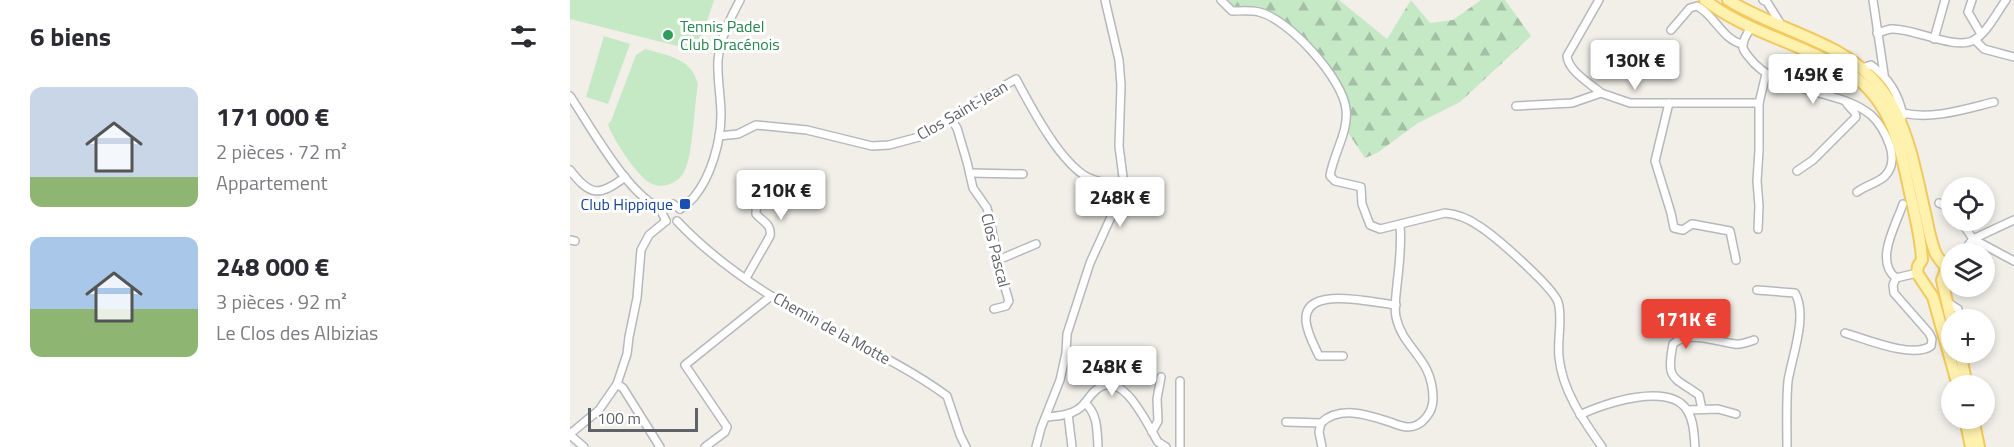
<!DOCTYPE html>
<html lang="fr">
<meta charset="utf-8">
<style>
:root{--surface:#fff;--page:#f2f2f3;--text:#2b2b33;--muted:#7c7c81;--accent:#ea4335}
body{margin:0;font-family:"Titillium Web",sans-serif;background:var(--page);color:var(--text);height:100vh;display:flex;flex-direction:column;font-size:22px;white-space:nowrap}
*{box-sizing:border-box;margin:0}
p{font-size:20px;color:var(--muted)}
.icon{flex:none;width:33px;height:33px;fill:none;stroke:currentColor;stroke-width:2;stroke-linecap:round;stroke-linejoin:round}
.map{position:relative;flex:1;overflow:hidden}
.sheet{display:flex;flex-direction:column;background:var(--surface);width:570px}
.sheet>*{flex:none}
.fabs{position:absolute;left:1371px;top:177px;display:grid;gap:12px}
.fabs a{display:grid;place-items:center;width:54px;height:54px;border-radius:50%;background:var(--surface);box-shadow:0 3px 9px #0003;font-size:30px}
.scale{position:absolute;left:18px;bottom:15px;width:110px;box-sizing:border-box;padding-left:6px;border:3px solid #5f6368;border-top:0;font-size:16px;line-height:21px;white-space:nowrap;color:#5f6368;-webkit-text-stroke:4px #fff;paint-order:stroke}
.price{position:absolute;translate:-50% -51px;padding:0 14px;border-radius:6px;background:#fff;color:#222;font-size:20px;line-height:39px;filter:drop-shadow(0 2px 3px #0008)}
.price::after{content:'';position:absolute;left:50%;top:36px;width:18px;height:14px;margin-left:-9px;background:inherit;clip-path:polygon(0 0,100% 0,50% 100%)}
.price.selected{background:var(--accent);color:#fff}
ul{padding:0;list-style:none}
li{display:flex;align-items:center;gap:18px;height:150px;padding:0 30px}
li span{display:grid;place-items:center;flex:none;width:168px;height:120px;border-radius:12px;color:#555}
li>.icon{margin-inline-start:auto}
span .icon{width:72px;height:72px;fill:#fffc;stroke-width:1}
li b{font-size:26px}
h2{display:flex;justify-content:space-between;align-items:center;height:72px;padding:0 30px;font-size:26px}
main{display:flex;flex:1;min-height:0}
.map>svg:first-child{display:block}
</style>
<main>
<section class="sheet">
<h2>6 biens<svg class="icon" aria-label="filters" viewBox="0 0 24 24"><path d="M4 7h16M4 17h16"/><circle cx="9" cy="7" r="2"/><circle cx="15" cy="17" r="2"/></svg></h2>
<ul>
<li><span style="background:linear-gradient(#c9d6e8 75%,#8fb573 0)"><svg class="icon" aria-label="home" viewBox="0 0 24 24"><path d="M3 11l9-7 9 7M6 9v11h12V9"/></svg></span><div><b>171 000 €</b><p>2 pièces · 72 m²</p><p>Appartement</p></div></li>
<li><span style="background:linear-gradient(#a9c7e8 60%,#8fb573 0)"><svg class="icon" aria-label="home" viewBox="0 0 24 24"><path d="M3 11l9-7 9 7M6 9v11h12V9"/></svg></span><div><b>248 000 €</b><p>3 pièces · 92 m²</p><p>Le Clos des Albizias</p></div></li>
</ul>
</section>
<div class="map">
<svg width="1444" height="447" viewBox="0 0 1444 447">
<defs>
<pattern id="forest-firs" width="22" height="20" patternUnits="userSpaceOnUse" patternTransform="scale(1.5)"><rect width="22" height="20" fill="#c5e8c5"/><path d="M5 1l3.5 6h-7zM16 11l3.5 6h-7z" fill="#a3c0a4"/></pattern>
</defs>
<rect width="100%" height="100%" fill="#f1efe8"/>
<g fill="#c5e8c5">
<path d="M 0,0 L 144,0 L 127,51 L 0,19 Z"/>
<path d="M 34,36 L 60,44 L 38,104 L 16,97 Z"/>
<path d="M 75,49 C 99,56 121,58 128,84 C 124,105 123,157 114,172 C 108,183 93,189 82,184 C 68,178 42,138 38,124 L 41,121 L 66,55 Z"/>
</g>
<path fill="url(#forest-firs)" d="M 658,0 L 769,0 L 817,39 L 841,0 L 860,23 L 883,20 L 911,0 L 935,0 L 961,36 L 890,102 L 848,123 L 807,153 L 795,158 L 777,131 L 779,105 L 764,75 L 752,58 L 714,20 L 688,6 L 663,6 Z"/>
<g fill="none" stroke-linecap="round" stroke-linejoin="round">
<defs>
<g id="minor">
<path d="M 651,0 L 662,11 C 671,11 681,10 689,12 C 719,19 773,79 776,109 C 779,132 763,154 760,176 L 765,181 L 791,187 L 792,204 L 800,225 L 810,229 L 875,213 C 887,214 899,219 909,226 C 925,236 982,286 988,302 C 993,318 987,339 989,357 C 992,390 1013,420 1032,447"/>
<path d="M 1029,0 L 997,56 C 998,71 1021,84 1031,93"/>
<path d="M 1193,0 L 1197,2 L 1212,26"/>
<path d="M 1303,0 L 1314,74"/>
<path d="M 1402,0 L 1398,12 L 1411,34"/>
<path d="M 1181,28 C 1178,32 1174,39 1173,44 C 1172,49 1175,52 1178,56 C 1207,96 1267,87 1301,115 C 1310,123 1316,135 1320,146 C 1323,156 1324,167 1315,176 C 1308,183 1296,185 1287,192"/>
<path d="M 1101,30 L 1120,8 L 1127,6 C 1144,14 1153,41 1173,44"/>
<path d="M 1307,33 C 1311,32 1316,30 1321,29 C 1342,27 1385,51 1404,40 C 1417,33 1427,12 1436,0"/>
<path d="M 1364,39 L 1375,0"/>
<path d="M 1405,40 L 1414,49 L 1444,57"/>
<path d="M 1292,68 L 1301,65 C 1319,78 1329,94 1333,116"/>
<path d="M 0,96 C 21,127 58,196 93,210"/>
<path d="M 1099,103 L 1085,161 L 1101,213 L 1104,228 L 1113,230 L 1122,224 L 1160,231 L 1166,260"/>
<path d="M 946,106 L 1002,103 L 1031,93 L 1060,103 L 1189,103"/>
<path d="M 1333,113 C 1362,120 1395,109 1424,102"/>
<path d="M 380,118 L 387,128 L 397,162 L 403,188 L 417,208 L 419,216 L 431,274 L 439,301 L 436,306 L 424,309"/>
<path d="M 149,136 L 168,134 L 186,125 L 237,130 L 302,146 L 319,145 L 349,137 L 366,129 L 400,105 L 446,79 C 461,107 489,161 517,177 C 529,183 540,184 553,186"/>
<path d="M 0,170 C 20,196 29,197 55,177"/>
<path d="M 1227,171 L 1243,160 L 1286,117 L 1285,113 L 1277,104"/>
<path d="M 400,173 L 453,174"/>
<path d="M 1369,203 L 1382,209"/>
<path d="M 110,209 C 115,205 120,202 124,197 C 141,177 151,141 151,115 C 151,97 147,79 148,60 C 150,39 160,19 170,0"/>
<path d="M 1390,220 L 1403,239 L 1444,261"/>
<path d="M 96,221 L 92,213 L 94,207 L 103,204 L 110,209"/>
<path d="M 107,221 C 139,255 180,284 221,308 C 272,338 328,360 377,396 L 390,435 L 396,447"/>
<path d="M 1188,229 L 1189,206 L 1187,181 L 1189,150 L 1189,103 L 1196,74"/>
<path d="M 0,240 L 5,241"/>
<path d="M 1391,254 L 1403,239 L 1444,220"/>
<path d="M 428,260 L 466,244"/>
<path d="M 176,278 L 200,236 C 202,224 193,222 186,214 C 185,201 196,191 193,179 L 188,176"/>
<path d="M 1326,278 C 1304,261 1326,225 1333,204"/>
<path d="M 1187,290 L 1225,293 C 1238,316 1222,356 1218,381 C 1216,402 1217,425 1217,447"/>
<path d="M 1377,302 L 1388,309 L 1391,320"/>
<path d="M 1275,333 C 1296,339 1342,359 1361,346 L 1362,339 L 1359,333 L 1324,293 L 1323,285 L 1326,278 L 1347,273"/>
<path d="M 773,356 L 749,356 C 744,345 737,333 736,321 C 733,284 804,303 826,305"/>
<path d="M 47,384 L 53,388 L 90,447"/>
<path d="M 515,403 C 528,414 527,431 528,447"/>
<path d="M 1132,409 L 1129,395 C 1102,376 1096,380 1103,344 C 1118,330 1147,342 1165,344 C 1171,345 1178,342 1184,340"/>
<path d="M 1117,410 L 1148,409 L 1166,414"/>
<path d="M 498,414 L 502,447"/>
<path d="M 1010,415 C 1034,403 1099,382 1117,410 C 1124,421 1124,435 1125,447"/>
<path d="M 476,417 C 489,416 505,415 514,404 C 518,399 521,394 526,390 C 552,367 577,424 588,442 L 596,447"/>
<path d="M 716,422 L 751,423"/>
<path d="M 582,432 L 588,421 L 587,399 L 591,377"/>
<path d="M 0,434 L 29,410 L 47,384 L 57,354 L 59,337 L 67,298 L 71,250 L 79,235 L 96,221"/>
<path d="M 0,435 L 14,447"/>
<path d="M 135,447 L 155,432 L 157,427 L 115,365 L 201,296"/>
<path d="M 466,447 L 471,428 L 490,380 L 496,353 L 497,334 L 520,263 L 551,195 L 553,177 L 549,146 L 551,85 L 549,60 L 535,0"/>
<path d="M 610,447 L 610,381"/>
<path d="M 752,447 L 749,432 L 751,423 C 770,405 798,415 820,422 C 825,424 833,427 838,427 C 852,427 863,412 863,399 C 863,357 833,350 826,317 C 824,307 826,295 827,285 C 829,265 832,246 830,226"/>
</g>
<g id="primary">
<path d="M 1135,0 C 1175,31 1226,42 1270,67 C 1320,95 1329,141 1340,193 C 1345,215 1351,238 1352,260 L 1348,266 L 1347,273 L 1363,297 L 1388,386"/>
<path d="M 1158,0 C 1192,21 1231,32 1266,51 C 1334,88 1340,149 1356,217 C 1358,228 1361,241 1365,252 C 1367,258 1373,262 1375,267 C 1376,272 1374,276 1372,280 L 1382,324"/>
<path d="M 1390,352 L 1397,386"/>
<path d="M 1395,418 L 1401,447"/>
<path d="M 1403,418 L 1409,447"/>
</g>
</defs>
<use href="#minor" stroke="#b5b8bc" stroke-width="10"/>
<use href="#primary" stroke="#f2c960" stroke-width="14"/>
<use href="#minor" stroke="#fff" stroke-width="7"/>
<use href="#primary" stroke="#fff2af" stroke-width="10"/>
</g>
<circle fill="#2e9e5b" stroke="#fff" stroke-width="2" cx="98" cy="35" r="6"/>
<rect fill="#1a4fb4" stroke="#fff" stroke-width="2" x="109" y="198" width="12" height="12" rx="3"/>
<g text-anchor="middle" stroke-width="6" stroke-linejoin="round" paint-order="stroke">
<g font-size="16" fill="#27864d" stroke="#fff" text-anchor="start">
<text x="110" y="32">Tennis Padel<tspan x="110" dy="18">Club Dracénois</tspan></text>
</g>
<g font-size="16" fill="#5f6368" stroke="#fff">
<text transform="translate(392 110) rotate(-30)" y="6">Clos Saint-Jean</text>
<text transform="translate(426 250) rotate(76)" y="6">Clos Pascal</text>
<text transform="translate(262 328) rotate(29)" y="6">Chemin de la Motte</text>
</g>
<g font-size="16" fill="#164399" stroke="#fff" text-anchor="end">
<text x="103" y="210">Club Hippique</text>
</g>
</g>
</svg>
<div class="fabs">
<a><svg class="icon" aria-label="locate" viewBox="0 0 24 24"><circle cx="12" cy="12" r="6"/><path d="M12 2v4M12 18v4M2 12h4M18 12h4"/></svg></a>
<a><svg class="icon" aria-label="layers" viewBox="0 0 24 24"><path d="M12 4l9 5-9 5-9-5zM3 14l9 5 9-5"/></svg></a>
<a>+</a>
<a>−</a>
</div>
<div class="scale">100 m</div>
<b class="price" style="left:1065px;top:91px">130K €</b>
<b class="price" style="left:1243px;top:105px">149K €</b>
<b class="price" style="left:211px;top:221px">210K €</b>
<b class="price" style="left:550px;top:228px">248K €</b>
<b class="price selected" style="left:1116px;top:350px">171K €</b>
<b class="price" style="left:542px;top:397px">248K €</b>
</div>
</main>
